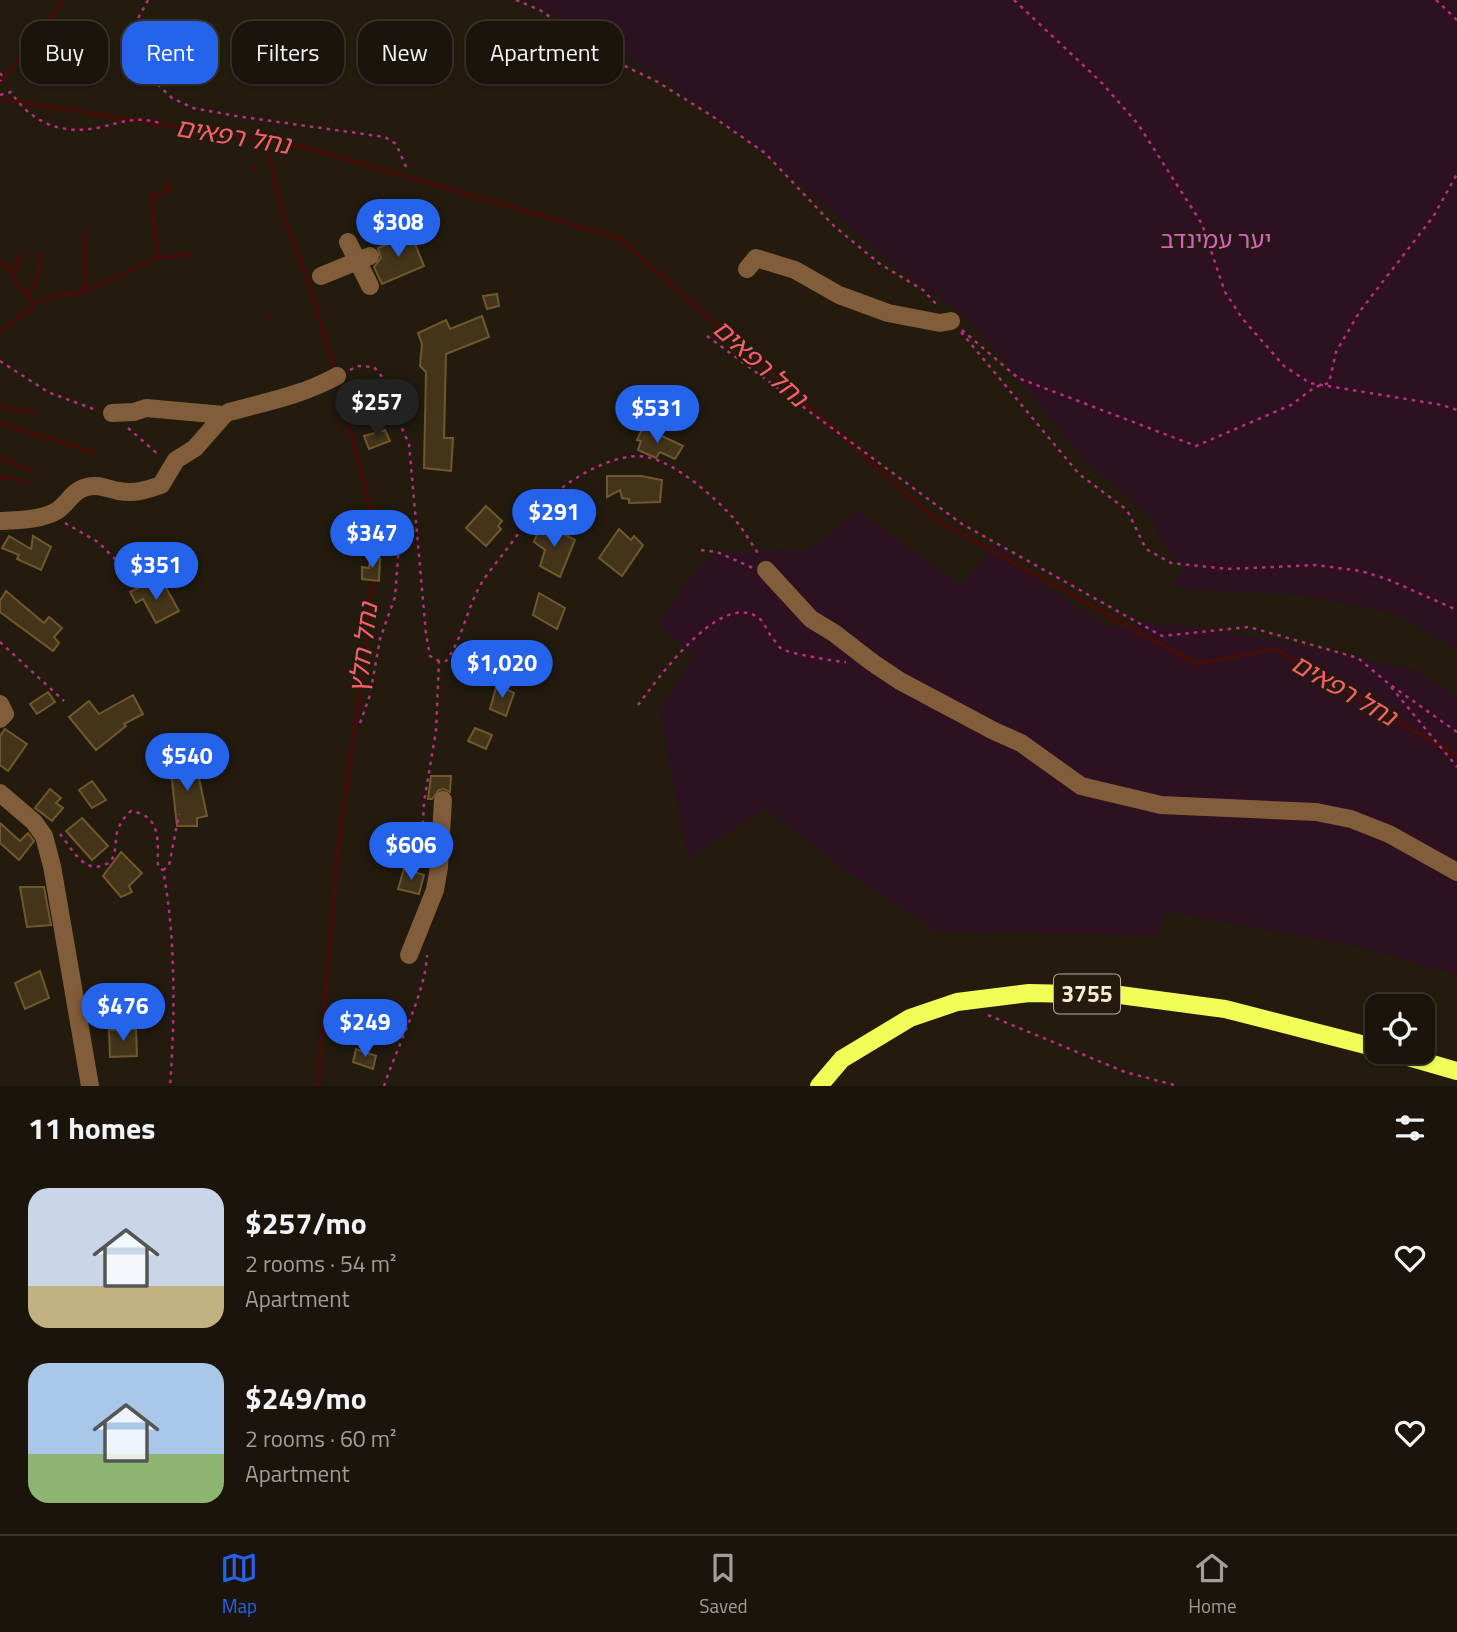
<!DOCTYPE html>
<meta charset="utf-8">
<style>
:root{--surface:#1a140a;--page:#272118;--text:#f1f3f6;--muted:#9f9e9c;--line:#38332b;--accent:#2563eb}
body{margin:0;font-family:"Titillium Web","Noto Sans Hebrew",sans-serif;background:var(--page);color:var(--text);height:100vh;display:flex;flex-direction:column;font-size:26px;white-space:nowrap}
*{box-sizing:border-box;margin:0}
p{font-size:23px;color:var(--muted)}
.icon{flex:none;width:38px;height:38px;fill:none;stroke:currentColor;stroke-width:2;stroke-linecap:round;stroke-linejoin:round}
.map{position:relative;height:1086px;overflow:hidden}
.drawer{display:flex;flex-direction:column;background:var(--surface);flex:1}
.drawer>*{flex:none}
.guide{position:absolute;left:21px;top:21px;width:700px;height:63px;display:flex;gap:14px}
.controls{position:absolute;left:1365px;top:994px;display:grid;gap:14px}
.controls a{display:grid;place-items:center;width:70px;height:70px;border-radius:14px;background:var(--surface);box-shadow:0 2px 5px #0004,0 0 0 2px var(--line);font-size:35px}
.price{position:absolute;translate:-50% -60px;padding:0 16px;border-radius:24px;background:var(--accent);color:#fff;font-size:23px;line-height:46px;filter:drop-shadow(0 2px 4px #0008)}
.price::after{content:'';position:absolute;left:50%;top:42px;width:21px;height:16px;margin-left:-10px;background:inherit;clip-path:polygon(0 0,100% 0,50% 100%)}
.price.active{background:#222;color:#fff}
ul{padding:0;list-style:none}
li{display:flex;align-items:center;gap:21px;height:175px;padding:0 28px}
li span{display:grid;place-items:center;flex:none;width:196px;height:140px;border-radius:21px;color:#555}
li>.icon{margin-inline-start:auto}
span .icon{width:84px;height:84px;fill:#fffc;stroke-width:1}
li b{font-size:30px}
h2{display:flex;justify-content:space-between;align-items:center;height:84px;padding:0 28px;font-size:30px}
.tag{padding:0 24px;border-radius:21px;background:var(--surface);box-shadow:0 2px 5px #0004,0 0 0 2px var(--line);font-size:24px;line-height:63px}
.tag.active{background:var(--accent);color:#fff}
.tabs{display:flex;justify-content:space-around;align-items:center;height:98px;border-top:2px solid var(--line);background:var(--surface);font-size:19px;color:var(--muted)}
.tabs a{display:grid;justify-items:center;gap:4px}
.tabs .active{color:var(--accent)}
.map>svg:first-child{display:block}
</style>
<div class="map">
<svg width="1457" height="1086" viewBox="0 0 1457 1086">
<rect width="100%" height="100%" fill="#231b0e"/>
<g fill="#2d1121">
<path d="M 526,0 L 1457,0 L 1457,649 L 1396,613 L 1302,595 L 1184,589 L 1172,584 L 1186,568 L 1166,550 L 1151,517 L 1082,458 L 1003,359 L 962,314 L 901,271 L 765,153 L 679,90 L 591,33 Z"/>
<path d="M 858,511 L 962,586 L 996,544 L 1050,589 L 1107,626 L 1131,627 L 1138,622 L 1182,625 L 1296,645 L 1415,670 L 1457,698 L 1457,975 L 1361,947 L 1171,912 L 1164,913 L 1158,935 L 939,932 L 849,873 L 765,808 L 688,858 L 660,711 L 694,656 L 658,625 L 696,570 L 715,554 L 774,550 L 809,551 Z"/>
</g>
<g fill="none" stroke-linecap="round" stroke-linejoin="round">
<g stroke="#400f0a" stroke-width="4.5">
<path d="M 0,83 L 64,0"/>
<path d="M 0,99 L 304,147 L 619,238 L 935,519 L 1197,664 L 1275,649 L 1457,756"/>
<path d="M 266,140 L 279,201 L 312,293 L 335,373"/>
<path d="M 255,170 L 255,166"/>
<path d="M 157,258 L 152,194 L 169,191 L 168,181"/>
<path d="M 0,262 L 10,269 L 14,279 L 33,303"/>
<path d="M 11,269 L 16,272 L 20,254"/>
<path d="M 84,291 L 85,233"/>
<path d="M 28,295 L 37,280 L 40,254"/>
<path d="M 268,318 L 271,321"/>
<path d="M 0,332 L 34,305 L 33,303 L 55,295 L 75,294 L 85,291 L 157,258 L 189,254"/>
<path d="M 338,381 L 377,534 L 375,560"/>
<path d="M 0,406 L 37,413"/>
<path d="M 0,423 L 95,453"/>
<path d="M 0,458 L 32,471"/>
<path d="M 0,477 L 27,482"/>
<path d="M 318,1086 L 337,857 L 366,646 L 373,576"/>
</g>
</g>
<g fill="#44351a" stroke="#6f582c" stroke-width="2">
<path d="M 411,234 L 424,266 L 382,284 L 374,267 L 381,258 L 378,248 Z"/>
<path d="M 497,294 L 499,306 L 487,309 L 483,296 Z"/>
<path d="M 482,316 L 489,337 L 446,354 L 444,438 L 453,438 L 451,471 L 424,468 L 426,372 L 420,366 L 422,344 L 418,333 L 446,320 L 450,329 Z"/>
<path d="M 643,427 L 683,446 L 675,459 L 660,452 L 656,458 L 638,450 L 641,441 L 637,440 Z"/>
<path d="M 385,430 L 390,441 L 369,449 L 364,436 Z"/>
<path d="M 607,476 L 641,476 L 662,480 L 660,502 L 629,503 L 629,499 L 622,498 L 620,490 L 607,497 Z"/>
<path d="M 486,506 L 502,521 L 498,526 L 501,529 L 486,546 L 466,528 Z"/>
<path d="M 542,522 L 575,540 L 560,577 L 540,566 L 545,550 L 534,542 Z"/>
<path d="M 619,529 L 631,540 L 634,536 L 643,545 L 622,576 L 599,558 Z"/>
<path d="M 9,536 L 31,549 L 33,536 L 51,547 L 41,570 L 17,559 L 19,555 L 2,548 Z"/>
<path d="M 370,556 L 380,558 L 379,581 L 362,579 L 362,567 L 369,568 Z"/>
<path d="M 148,583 L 153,593 L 165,586 L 179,611 L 156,623 L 143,599 L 136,603 L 130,592 Z"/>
<path d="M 6,591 L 44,623 L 49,617 L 62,628 L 54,637 L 59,643 L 53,651 L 0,612 L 0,601 Z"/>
<path d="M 539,593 L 565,608 L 557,629 L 533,615 Z"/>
<path d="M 497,684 L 514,693 L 506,716 L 490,709 Z"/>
<path d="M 48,692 L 55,702 L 37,714 L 30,704 Z"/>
<path d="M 133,695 L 143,714 L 124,724 L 126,726 L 96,750 L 69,717 L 89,701 L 99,714 Z"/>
<path d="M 475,728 L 492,735 L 486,749 L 468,741 Z"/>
<path d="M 5,729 L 27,744 L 8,771 L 0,765 L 0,736 Z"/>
<path d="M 167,759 L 184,759 L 185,767 L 201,765 L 204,777 L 199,778 L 207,816 L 197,818 L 197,826 L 177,826 L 172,781 Z"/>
<path d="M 431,776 L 451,776 L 450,792 L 444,789 L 439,790 L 432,799 L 428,799 Z"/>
<path d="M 92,781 L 106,800 L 92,808 L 79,790 Z"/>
<path d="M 50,789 L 61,798 L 56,803 L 63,808 L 52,821 L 35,808 Z"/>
<path d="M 82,818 L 108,846 L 92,860 L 66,831 Z"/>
<path d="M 0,823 L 20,841 L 28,833 L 34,841 L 19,860 L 0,843 Z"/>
<path d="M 121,852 L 142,873 L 129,886 L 132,892 L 121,897 L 103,876 Z"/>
<path d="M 404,869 L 424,875 L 419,894 L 398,889 Z"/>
<path d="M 20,887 L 44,887 L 51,925 L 27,927 Z"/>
<path d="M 40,971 L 49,998 L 25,1009 L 15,983 Z"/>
<path d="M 136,1029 L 137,1056 L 110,1057 L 109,1030 Z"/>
<path d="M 356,1049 L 376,1056 L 373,1069 L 353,1062 Z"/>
</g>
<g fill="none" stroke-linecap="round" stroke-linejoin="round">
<g stroke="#b42f7f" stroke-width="2.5" stroke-dasharray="3.5 5" stroke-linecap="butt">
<path d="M 148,0 L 135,24 L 137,49 L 153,80 L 172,98 L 193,108 L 236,116 L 385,137 L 396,144 L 408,171"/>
<path d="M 516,0 L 540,10 L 608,58 L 656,81 L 712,116 L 765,153 L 834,226 L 880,264 L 923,290 L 938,306"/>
<path d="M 1014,0 L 1101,82 L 1138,124 L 1202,224 L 1225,292 L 1242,318 L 1284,366 L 1310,383 L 1442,405 L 1457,410"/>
<path d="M 1436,0 L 1457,20"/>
<path d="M 0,73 L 3,77 L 0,81"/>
<path d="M 0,95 L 11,92 C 31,123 63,136 101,127 C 123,122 137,116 160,123"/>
<path d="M 962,330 L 1018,378 L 1196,446 L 1291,405 L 1315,387 L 1329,383 L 1336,352 L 1360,311 L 1433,217 L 1457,174"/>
<path d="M 961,332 L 1079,474 L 1127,510 L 1146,549 L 1171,563 L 1228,569 L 1316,565 L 1361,571 L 1387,579 L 1457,610"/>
<path d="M 707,336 L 962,524 L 1162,636 L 1249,627 L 1358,658 L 1389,684 L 1457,732"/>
<path d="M 0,361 L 48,392 L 96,410"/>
<path d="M 350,370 L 358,366 L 374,367 L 388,384 L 395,413 L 409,444 L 426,634 L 430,656 L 439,661 L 446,661 C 462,640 467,608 481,584 C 488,572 498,561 506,550 C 517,536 527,521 539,508 C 561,484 612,451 646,457 C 676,462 717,499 736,521 C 745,532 752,545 760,556"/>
<path d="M 128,428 L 160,456"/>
<path d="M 65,523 L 98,542 L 123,567"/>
<path d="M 701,550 L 717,552 L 753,568"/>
<path d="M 0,642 L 64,701"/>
<path d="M 1391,687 L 1457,767"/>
<path d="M 638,705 C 658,679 717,594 756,616 C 765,621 767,633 775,641 C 777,644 779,647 782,649 C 788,653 837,662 846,662"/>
<path d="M 360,723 L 370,695 L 380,639 L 395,597 L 399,544 L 408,530 L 417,524"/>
<path d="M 60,834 C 71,847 82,871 101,866 C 120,862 113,843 118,829 C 121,822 125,816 131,811 C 163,816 157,843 158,867 L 163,870 C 176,939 175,1016 170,1086"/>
<path d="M 421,858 L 424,802 L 436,731 L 439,661"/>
<path d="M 163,870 L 169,866 L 179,814"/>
<path d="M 988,1015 L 1125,1072 L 1178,1086"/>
<path d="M 384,1086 C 397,1046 425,995 427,955"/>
</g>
<g stroke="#825d39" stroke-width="18">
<path d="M 348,242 L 370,286"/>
<path d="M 747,269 L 756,258 L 795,270 L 839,295 L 888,313 L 940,323 L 951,321"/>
<path d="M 321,276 L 370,256"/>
<path d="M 229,412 C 266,402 303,395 337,376"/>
<path d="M 0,521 C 18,520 43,520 58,510 C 69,502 73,490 87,487 C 100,484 107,489 119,491 C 135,494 146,490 161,485 L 176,460 L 195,448 L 224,415 L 146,408 L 134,412 L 112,413"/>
<path d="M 766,570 L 811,619 L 834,633 L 873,663 L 900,681 L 994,731 L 1021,743 L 1081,786 L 1161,805 L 1316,812 L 1351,819 L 1389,834 L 1457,872"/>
<path d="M 0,704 L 5,714 L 0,719"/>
<path d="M 0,793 L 34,822 L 44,836 L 52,866 L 90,1086"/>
<path d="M 409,955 L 435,890 L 439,867 L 443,800"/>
</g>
<g stroke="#f1fe57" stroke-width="18">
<path d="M 1391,1052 L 1457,1071"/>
<path d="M 819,1086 L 842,1059 L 910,1018 L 957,1002 L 1029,993 L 1120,995 L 1225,1009 L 1377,1048"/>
</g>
</g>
<g text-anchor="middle" stroke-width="5" stroke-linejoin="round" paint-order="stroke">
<rect fill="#231b0e" stroke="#bdad96" stroke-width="2" x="1054" y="974.5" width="66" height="39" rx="5"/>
<g font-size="23" font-weight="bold" fill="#ffebd0">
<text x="1087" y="1002">3755</text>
</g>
<g font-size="24" fill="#df5cc4" stroke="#231b0e">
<text x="1216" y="248">יער עמינדב</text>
</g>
<g font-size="26" font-style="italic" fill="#fe5e6b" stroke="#231b0e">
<text transform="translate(233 136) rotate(9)" y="9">נחל רפאים</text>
<text transform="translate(760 363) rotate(42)" y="9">נחל רפאים</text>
<text transform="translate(363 648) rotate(-83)" y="9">נחל חלץ</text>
<text transform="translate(1344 690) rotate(30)" y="9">נחל רפאים</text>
</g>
</g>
</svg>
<div class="controls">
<a><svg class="icon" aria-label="locate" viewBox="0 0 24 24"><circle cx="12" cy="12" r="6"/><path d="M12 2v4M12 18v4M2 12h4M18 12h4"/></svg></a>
</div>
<b class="price" style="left:398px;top:259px">$308</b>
<b class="price active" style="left:377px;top:439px">$257</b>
<b class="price" style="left:657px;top:445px">$531</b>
<b class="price" style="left:554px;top:549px">$291</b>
<b class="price" style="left:372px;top:570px">$347</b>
<b class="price" style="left:156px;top:602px">$351</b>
<b class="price" style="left:502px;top:700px">$1,020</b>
<b class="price" style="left:187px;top:793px">$540</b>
<b class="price" style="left:411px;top:882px">$606</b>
<b class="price" style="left:123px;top:1043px">$476</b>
<b class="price" style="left:365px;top:1059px">$249</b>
<div class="guide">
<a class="tag">Buy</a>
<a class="tag active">Rent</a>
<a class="tag">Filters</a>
<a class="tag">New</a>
<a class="tag">Apartment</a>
</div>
</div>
<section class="drawer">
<h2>11 homes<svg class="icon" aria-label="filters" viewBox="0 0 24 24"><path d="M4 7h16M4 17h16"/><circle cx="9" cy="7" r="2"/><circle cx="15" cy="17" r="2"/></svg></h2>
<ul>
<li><span style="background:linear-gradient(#c9d6e8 70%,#c2b280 0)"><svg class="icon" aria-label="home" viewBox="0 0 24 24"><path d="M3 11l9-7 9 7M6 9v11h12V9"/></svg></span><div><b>$257/mo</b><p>2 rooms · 54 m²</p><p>Apartment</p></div><svg class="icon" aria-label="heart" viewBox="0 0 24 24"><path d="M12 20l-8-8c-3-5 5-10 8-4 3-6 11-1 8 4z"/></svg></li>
<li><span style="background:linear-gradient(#a9c7e8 65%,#8fb573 0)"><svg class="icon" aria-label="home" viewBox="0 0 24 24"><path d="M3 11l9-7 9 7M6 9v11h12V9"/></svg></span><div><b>$249/mo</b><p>2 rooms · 60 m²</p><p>Apartment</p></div><svg class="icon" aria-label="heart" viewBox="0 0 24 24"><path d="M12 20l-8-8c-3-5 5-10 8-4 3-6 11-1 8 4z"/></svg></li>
</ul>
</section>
<nav class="tabs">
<a class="active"><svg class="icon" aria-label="map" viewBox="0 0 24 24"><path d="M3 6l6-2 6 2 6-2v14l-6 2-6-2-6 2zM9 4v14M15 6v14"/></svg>Map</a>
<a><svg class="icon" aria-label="saved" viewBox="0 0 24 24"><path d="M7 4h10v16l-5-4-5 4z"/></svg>Saved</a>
<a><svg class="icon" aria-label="home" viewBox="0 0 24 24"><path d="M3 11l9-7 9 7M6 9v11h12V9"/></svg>Home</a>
</nav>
